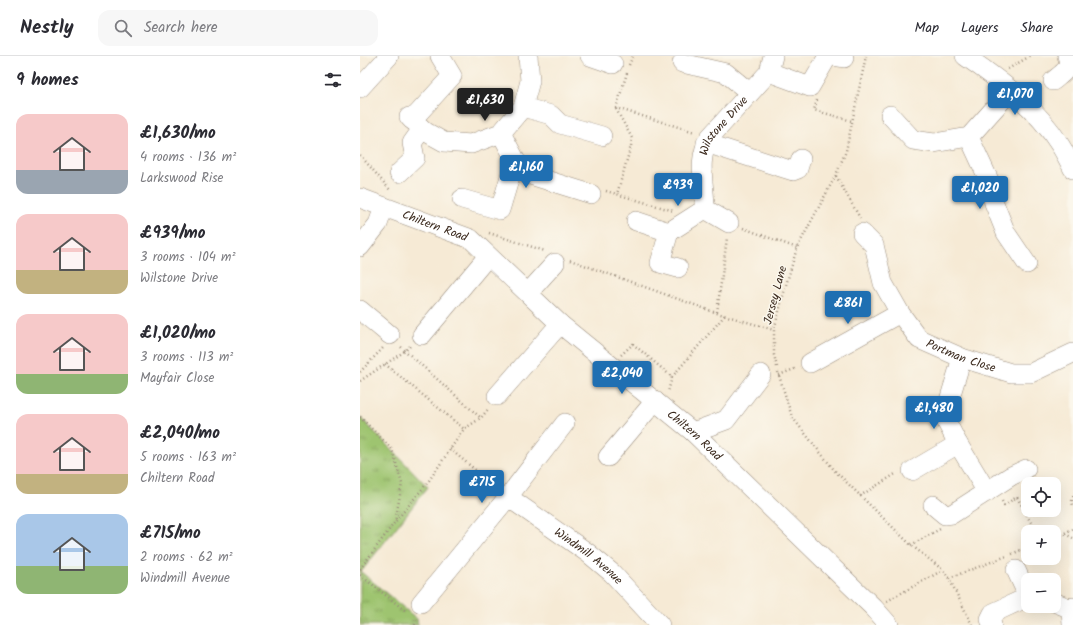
<!DOCTYPE html>
<meta charset="utf-8">
<style>
:root{--surface:#fff;--page:#f7f7f7;--text:#2b2b33;--muted:#7c7c81;--line:#e1e1e2;--accent:#1f6fb2}
body{margin:0;font-family:Kalam,sans-serif;background:var(--page);color:var(--text);height:100vh;display:flex;flex-direction:column;font-size:15px;white-space:nowrap}
*{box-sizing:border-box;margin:0}
p{font-size:13px;color:var(--muted)}
.icon{flex:none;width:22px;height:22px;fill:none;stroke:currentColor;stroke-width:2;stroke-linecap:round;stroke-linejoin:round}
.map{position:relative;flex:1;overflow:hidden}
.side{display:flex;flex-direction:column;background:var(--surface);width:360px}
.side>*{flex:none}
.controls{position:absolute;left:661px;top:421px;display:grid;gap:8px}
.controls a{display:grid;place-items:center;width:40px;height:40px;border-radius:8px;background:var(--surface);box-shadow:0 4px 16px #0002;font-size:20px}
.price{position:absolute;translate:-50% -34px;padding:0 9px;border-radius:4px;background:var(--accent);color:#fff;font-size:13px;line-height:26px;filter:drop-shadow(0 1px 2px #0008)}
.price::after{content:'';position:absolute;left:50%;top:24px;width:12px;height:9px;margin-left:-6px;background:inherit;clip-path:polygon(0 0,100% 0,50% 100%)}
.price.selected{background:#222;color:#fff}
ul{padding:0;list-style:none}
li{display:flex;align-items:center;gap:12px;height:100px;padding:0 16px}
li span{display:grid;place-items:center;flex:none;width:112px;height:80px;border-radius:12px;color:#555}
li>.icon{margin-inline-start:auto}
span .icon{width:48px;height:48px;fill:#fffc;stroke-width:1}
li b{font-size:17px}
h2{display:flex;justify-content:space-between;align-items:center;height:48px;padding:0 16px;font-size:17px}
header{display:flex;align-items:center;gap:24px;box-sizing:border-box;height:56px;padding:0 20px;background:var(--surface);border-bottom:1px solid var(--line)}
header strong{font-size:19px}
nav{display:flex;gap:22px;margin-inline-start:auto;font-size:14px}
.search{width:280px;height:36px;background:var(--page);display:flex;align-items:center;gap:10px;box-sizing:border-box;padding:0 14px;border-radius:12px;color:var(--muted);font-size:15px}
main{display:flex;flex:1;min-height:0}
.map>svg:first-child{display:block}
</style>
<header>
<strong>Nestly</strong>
<div class="search"><svg class="icon" aria-label="search" viewBox="0 0 24 24"><circle cx="10" cy="10" r="6"/><path d="M15 15l6 6"/></svg>Search here</div>
<nav><a>Map</a><a>Layers</a><a>Share</a></nav>
</header>
<main>
<section class="side">
<h2>9 homes<svg class="icon" aria-label="filters" viewBox="0 0 24 24"><path d="M4 7h16M4 17h16"/><circle cx="9" cy="7" r="2"/><circle cx="15" cy="17" r="2"/></svg></h2>
<ul>
<li><span style="background:linear-gradient(#f6c9c9 70%,#9aa5b1 0)"><svg class="icon" aria-label="home" viewBox="0 0 24 24"><path d="M3 11l9-7 9 7M6 9v11h12V9"/></svg></span><div><b>£1,630/mo</b><p>4 rooms · 136 m²</p><p>Larkswood Rise</p></div></li>
<li><span style="background:linear-gradient(#f6c9c9 70%,#c2b280 0)"><svg class="icon" aria-label="home" viewBox="0 0 24 24"><path d="M3 11l9-7 9 7M6 9v11h12V9"/></svg></span><div><b>£939/mo</b><p>3 rooms · 104 m²</p><p>Wilstone Drive</p></div></li>
<li><span style="background:linear-gradient(#f6c9c9 75%,#8fb573 0)"><svg class="icon" aria-label="home" viewBox="0 0 24 24"><path d="M3 11l9-7 9 7M6 9v11h12V9"/></svg></span><div><b>£1,020/mo</b><p>3 rooms · 113 m²</p><p>Mayfair Close</p></div></li>
<li><span style="background:linear-gradient(#f6c9c9 75%,#c2b280 0)"><svg class="icon" aria-label="home" viewBox="0 0 24 24"><path d="M3 11l9-7 9 7M6 9v11h12V9"/></svg></span><div><b>£2,040/mo</b><p>5 rooms · 163 m²</p><p>Chiltern Road</p></div></li>
<li><span style="background:linear-gradient(#a9c7e8 65%,#8fb573 0)"><svg class="icon" aria-label="home" viewBox="0 0 24 24"><path d="M3 11l9-7 9 7M6 9v11h12V9"/></svg></span><div><b>£715/mo</b><p>2 rooms · 62 m²</p><p>Windmill Avenue</p></div></li>
</ul>
</section>
<div class="map">
<svg width="713" height="569" viewBox="0 0 713 569">
<defs>
<pattern id="park-tufts" width="24" height="20" patternUnits="userSpaceOnUse"><rect width="24" height="20" fill="#9ec46f"/><path d="M3 7l-1-3M5 7V3M7 7l1-3M15 17l-1-3M17 17v-4M19 17l1-3" fill="none" stroke="#829f5b"/></pattern>
</defs>
<rect width="100%" height="100%" fill="#fbf7ec"/>
<filter id="ink" filterUnits="userSpaceOnUse"><feTurbulence type="fractalNoise" baseFrequency=".025" numOctaves="2"/><feDisplacementMap in="SourceGraphic" scale="8" xChannelSelector="R" yChannelSelector="G"/><feConvolveMatrix kernelMatrix="1 2 1 2 8 2 1 2 1" color-interpolation-filters="sRGB"/></filter>
<filter id="wash" filterUnits="userSpaceOnUse"><feTurbulence type="fractalNoise" baseFrequency=".012" numOctaves="4" result="noise"/><feDisplacementMap in="SourceGraphic" scale="16" xChannelSelector="R" yChannelSelector="G"/><feGaussianBlur stdDeviation="0.9" result="paint"/><feColorMatrix in="noise" values="0 0 0 0 0 0 0 0 0 0 0 0 0 0 0 0 0 1.4 0 .05"/><feComposite in="paint" operator="in"/></filter>
<g filter="url(#wash)">
<rect width="100%" height="100%" fill="#f6ead5"/>
<path fill="url(#park-tufts)" stroke="#6c7746" d="M 0,361 L 68,431 L 1,516 L 57,563 L 58,569 L 0,569 Z"/>
</g>
<g filter="url(#ink)">
<g fill="none" stroke-linecap="round" stroke-linejoin="round">
<defs>
<g id="minor">
<path d="M 230,0 L 253,8"/>
<path d="M 472,0 L 484,2"/>
<path d="M 605,0 C 640,24 677,52 700,89 C 705,97 709,105 713,113"/>
<path d="M 322,7 L 366,17 L 389,36"/>
<path d="M 409,16 L 450,31 L 468,0"/>
<path d="M 693,25 C 701,18 713,12 707,0"/>
<path d="M 0,32 L 29,0"/>
<path d="M 163,51 L 191,59 L 200,68 L 242,80"/>
<path d="M 530,59 L 553,84 L 574,87 L 609,81 L 651,34"/>
<path d="M 49,61 L 66,76 L 84,86 L 111,88 L 141,77 L 163,51 L 170,25 L 168,0"/>
<path d="M 52,64 L 92,20 L 80,0"/>
<path d="M 141,77 L 157,107 L 167,118 L 231,138"/>
<path d="M 609,81 L 628,122 L 634,147 L 646,177 L 667,208"/>
<path d="M 346,87 L 433,115 L 438,113 L 441,103"/>
<path d="M 39,117 L 55,102 L 52,87 L 62,73"/>
<path id="s1" d="M 0,142 L 111,183 L 200,268 L 333,376 L 514,552 L 529,569"/>
<path d="M 102,143 L 140,154 L 152,114 L 157,107"/>
<path d="M 276,165 L 309,176"/>
<path id="s2" d="M 369,167 L 345,153 C 345,127 336,105 350,81 L 409,16 L 413,0"/>
<path d="M 309,176 L 300,207 L 318,212"/>
<path d="M 309,176 L 345,153"/>
<path id="s3" d="M 502,177 L 514,189 L 523,227 L 540,257 L 559,283 L 602,302 L 651,317 L 671,317 L 713,297"/>
<path d="M 0,191 L 18,168 L 24,151"/>
<path d="M 168,237 L 195,207"/>
<path d="M 0,254 L 30,279"/>
<path d="M 62,279 L 128,200"/>
<path d="M 602,302 L 584,361 L 598,388 L 627,436"/>
<path d="M 450,307 L 540,257"/>
<path d="M 137,340 L 200,268"/>
<path d="M 333,376 L 366,364 L 401,318"/>
<path d="M 248,401 L 295,345"/>
<path d="M 552,415 L 598,388"/>
<path id="s4" d="M 148,441 L 228,497 L 252,517 L 300,569"/>
<path d="M 573,449 L 585,459 L 592,458 L 651,420 L 666,413"/>
<path d="M 656,514 L 668,540"/>
<path d="M 694,546 L 711,553"/>
<path d="M 61,547 L 148,441 L 205,367"/>
<path d="M 632,569 L 630,563 L 633,557 L 668,541"/>
<path d="M 712,569 L 711,553 L 713,551"/>
</g>
</defs>
<use href="#minor" stroke="#988a7a" stroke-width="20"/>
<g stroke="#988a7a" stroke-width="2.5" stroke-dasharray="1 3" stroke-linecap="butt">
<path d="M 269,9 L 273,0"/>
<path d="M 648,13 L 670,0"/>
<path d="M 267,17 L 256,52 L 335,76"/>
<path d="M 457,44 L 454,54 L 492,65"/>
<path d="M 256,53 L 272,82 L 271,90 L 257,138"/>
<path d="M 0,99 L 31,135"/>
<path d="M 476,120 L 500,162"/>
<path d="M 246,135 L 314,155"/>
<path d="M 383,172 L 437,192"/>
<path d="M 129,177 L 185,195"/>
<path d="M 210,204 L 357,257 L 414,274"/>
<path d="M 357,256 L 367,182"/>
<path d="M 41,291 L 121,362"/>
<path d="M 261,299 L 273,288 L 312,321 L 308,336"/>
<path d="M 25,308 L 104,373"/>
<path d="M 417,311 L 414,299 L 414,274 L 426,229 L 437,192 L 476,119 L 486,95 L 506,0"/>
<path d="M 0,316 L 23,292"/>
<path d="M 418,316 L 432,361 L 475,415 L 551,489 L 583,514 L 589,522 L 612,569"/>
<path d="M 419,319 L 437,312"/>
<path d="M 312,321 L 365,259"/>
<path d="M 0,325 L 45,295 L 50,290"/>
<path d="M 0,361 L 32,393 L 42,428 L 35,466"/>
<path d="M 90,393 L 136,431"/>
<path d="M 500,440 L 537,417"/>
<path d="M 713,440 L 712,445 L 713,450"/>
<path d="M 642,445 L 644,449 L 657,441 L 676,476"/>
<path d="M 705,478 L 713,482"/>
<path d="M 694,482 L 713,473"/>
<path d="M 551,489 L 580,473"/>
<path d="M 652,498 L 668,491"/>
<path d="M 0,513 L 35,466 L 68,426 L 104,373 L 121,362 L 129,352"/>
<path d="M 0,519 L 47,556"/>
<path d="M 589,522 L 647,500"/>
<path d="M 527,545 L 583,514"/>
<path d="M 55,569 L 56,562"/>
</g>
<use href="#minor" stroke="#fff" stroke-width="19"/>
</g>
</g>
<g text-anchor="middle" stroke-width="3" stroke-linejoin="round" paint-order="stroke">
<g font-size="12" fill="#3b2a1e" stroke="#fbf7ec">
<text dy="4" stroke="none"><textPath href="#s2" startOffset="118">Wilstone Drive</textPath></text>
<text dy="4" stroke="none"><textPath href="#s1" startOffset="80">Chiltern Road</textPath></text>
<text transform="translate(415 239) rotate(-75)" y="4">Jersey Lane</text>
<text dy="4" stroke="none"><textPath href="#s3" startOffset="168">Portman Close</textPath></text>
<text dy="4" stroke="none"><textPath href="#s1" startOffset="416">Chiltern Road</textPath></text>
<text dy="4" stroke="none"><textPath href="#s4" startOffset="100">Windmill Avenue</textPath></text>
</g>
</g>
</svg>
<div class="controls">
<a><svg class="icon" aria-label="locate" viewBox="0 0 24 24"><circle cx="12" cy="12" r="6"/><path d="M12 2v4M12 18v4M2 12h4M18 12h4"/></svg></a>
<a>+</a>
<a>−</a>
</div>
<b class="price" style="left:655px;top:60px">£1,070</b>
<b class="price selected" style="left:125px;top:66px">£1,630</b>
<b class="price" style="left:166px;top:133px">£1,160</b>
<b class="price" style="left:318px;top:151px">£939</b>
<b class="price" style="left:620px;top:154px">£1,020</b>
<b class="price" style="left:488px;top:269px">£861</b>
<b class="price" style="left:262px;top:339px">£2,040</b>
<b class="price" style="left:574px;top:374px">£1,480</b>
<b class="price" style="left:122px;top:448px">£715</b>
</div>
</main>
